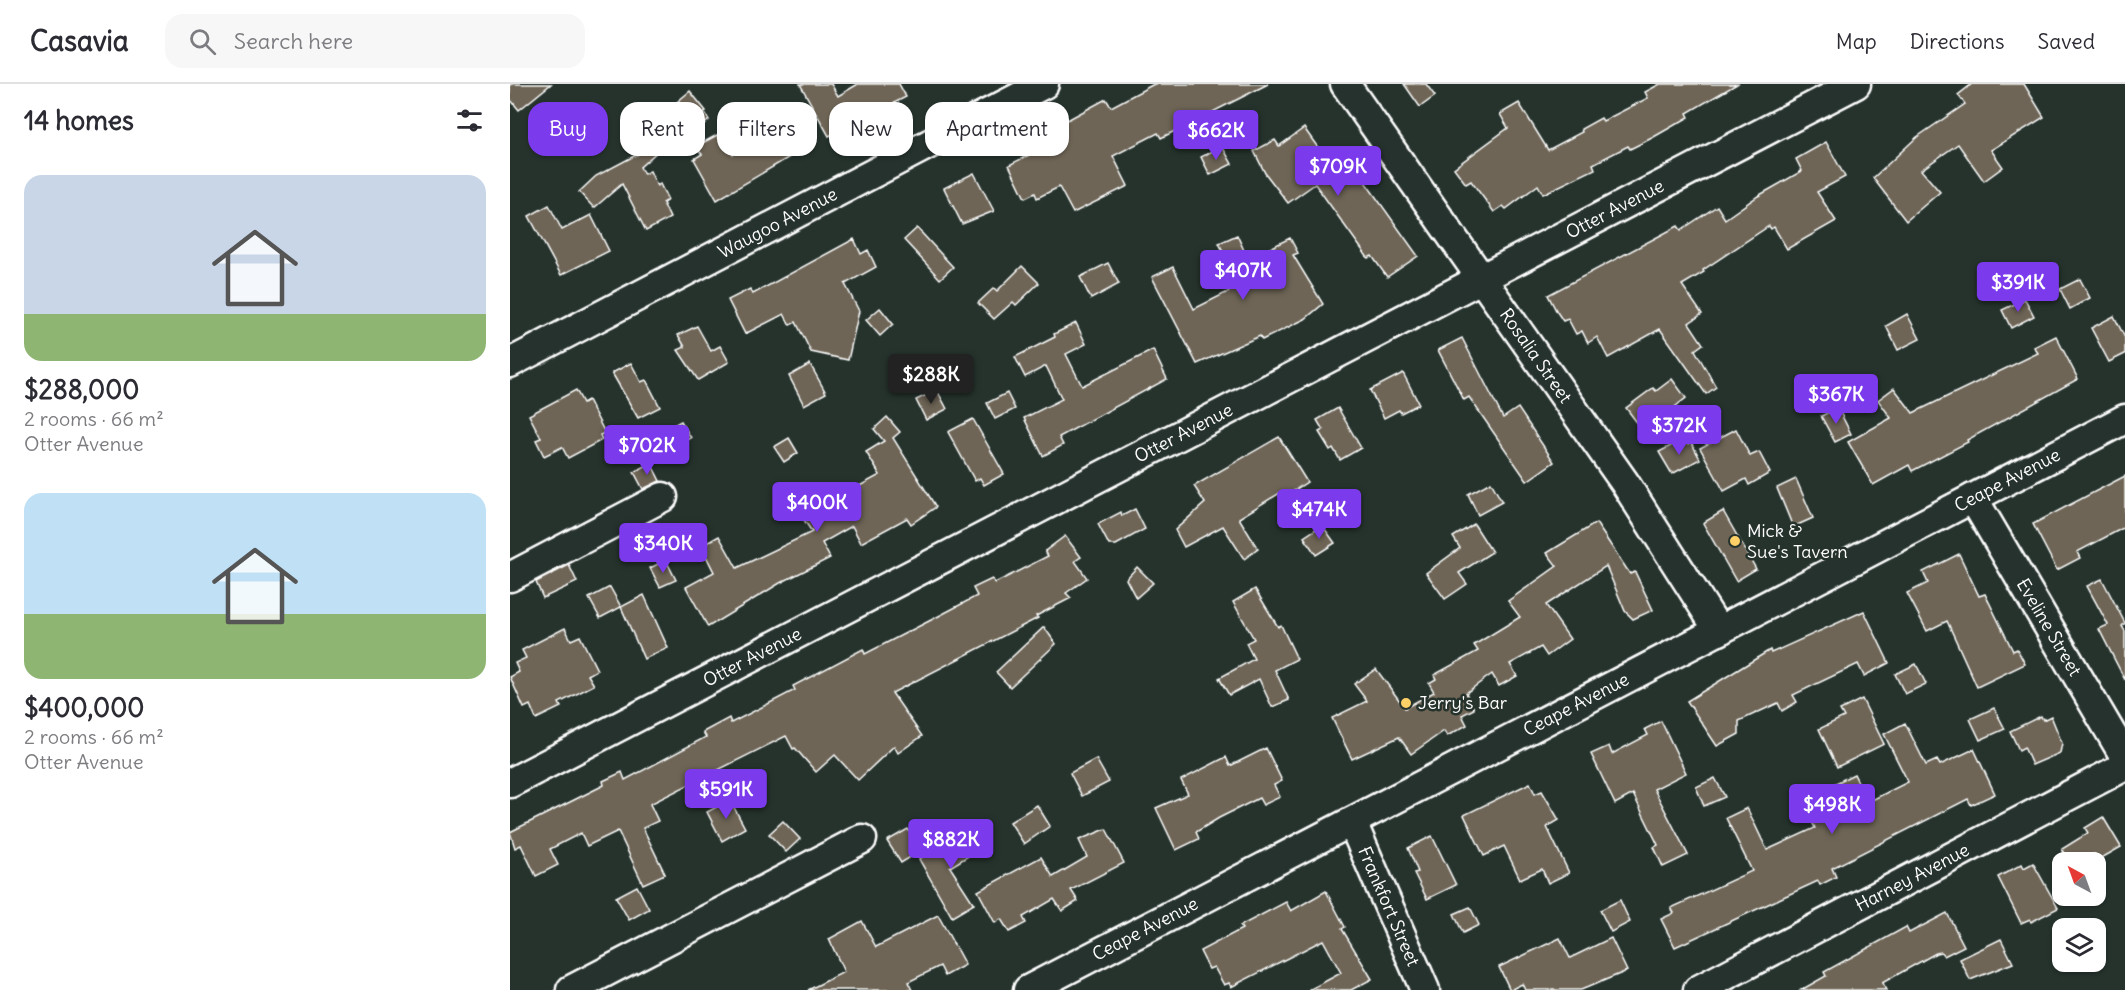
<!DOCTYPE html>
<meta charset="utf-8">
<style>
:root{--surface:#fff;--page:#f7f7f7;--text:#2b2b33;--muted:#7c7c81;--line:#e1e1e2;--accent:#7c3aed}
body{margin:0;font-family:Delius,sans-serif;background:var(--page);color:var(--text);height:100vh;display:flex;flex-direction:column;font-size:22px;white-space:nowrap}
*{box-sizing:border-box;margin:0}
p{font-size:20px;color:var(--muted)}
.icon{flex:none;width:33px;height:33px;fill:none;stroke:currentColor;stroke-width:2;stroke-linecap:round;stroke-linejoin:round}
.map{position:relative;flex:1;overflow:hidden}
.side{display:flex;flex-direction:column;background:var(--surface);width:510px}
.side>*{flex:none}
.banner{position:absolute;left:18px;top:18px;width:570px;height:54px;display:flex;gap:12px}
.needle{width:39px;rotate:319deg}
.fabs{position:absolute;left:1542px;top:768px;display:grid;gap:12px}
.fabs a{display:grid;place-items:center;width:54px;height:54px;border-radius:12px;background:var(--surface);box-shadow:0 2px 4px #0004;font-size:30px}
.price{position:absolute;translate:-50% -51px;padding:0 14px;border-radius:6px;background:var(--accent);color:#fff;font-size:20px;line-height:39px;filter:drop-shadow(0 2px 3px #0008)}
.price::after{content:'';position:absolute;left:50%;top:36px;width:18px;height:14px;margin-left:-9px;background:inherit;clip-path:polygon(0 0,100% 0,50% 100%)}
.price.on{background:#222;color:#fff}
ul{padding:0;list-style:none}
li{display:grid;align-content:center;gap:12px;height:318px;padding:0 24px}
li span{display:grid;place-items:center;height:186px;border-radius:18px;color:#555}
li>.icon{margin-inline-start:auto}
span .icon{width:108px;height:108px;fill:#fffc;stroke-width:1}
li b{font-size:26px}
h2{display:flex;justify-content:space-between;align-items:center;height:72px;padding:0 24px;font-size:26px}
.tag{padding:0 21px;border-radius:18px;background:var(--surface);box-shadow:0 2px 4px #0004;font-size:21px;line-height:54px}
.tag.on{background:var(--accent);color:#fff}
header{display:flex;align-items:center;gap:36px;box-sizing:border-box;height:84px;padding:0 30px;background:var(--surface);border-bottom:2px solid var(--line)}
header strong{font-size:28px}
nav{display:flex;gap:33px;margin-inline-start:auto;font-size:21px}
.search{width:420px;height:54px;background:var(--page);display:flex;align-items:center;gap:15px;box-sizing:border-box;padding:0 21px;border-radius:18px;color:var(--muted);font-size:22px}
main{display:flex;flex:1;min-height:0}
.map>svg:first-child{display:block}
</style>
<header>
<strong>Casavia</strong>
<div class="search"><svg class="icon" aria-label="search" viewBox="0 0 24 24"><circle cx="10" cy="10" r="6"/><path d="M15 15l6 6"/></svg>Search here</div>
<nav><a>Map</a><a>Directions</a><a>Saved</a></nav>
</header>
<main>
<section class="side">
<h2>14 homes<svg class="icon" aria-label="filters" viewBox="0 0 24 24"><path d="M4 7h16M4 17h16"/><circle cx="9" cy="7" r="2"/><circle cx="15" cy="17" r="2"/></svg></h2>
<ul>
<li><span style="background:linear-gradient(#c9d6e8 75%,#8fb573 0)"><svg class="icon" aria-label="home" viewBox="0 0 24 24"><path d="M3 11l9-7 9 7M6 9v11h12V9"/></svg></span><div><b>$288,000</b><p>2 rooms · 66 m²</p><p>Otter Avenue</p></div></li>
<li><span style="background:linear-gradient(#bfe0f5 65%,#8fb573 0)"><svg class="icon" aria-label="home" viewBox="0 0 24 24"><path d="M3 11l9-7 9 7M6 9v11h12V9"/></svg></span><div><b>$400,000</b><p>2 rooms · 66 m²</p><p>Otter Avenue</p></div></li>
</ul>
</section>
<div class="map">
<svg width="1615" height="906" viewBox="0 0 1615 906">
<rect width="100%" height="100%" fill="#26332d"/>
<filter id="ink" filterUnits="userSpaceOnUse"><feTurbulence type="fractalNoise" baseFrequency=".0167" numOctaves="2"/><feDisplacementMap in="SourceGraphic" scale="12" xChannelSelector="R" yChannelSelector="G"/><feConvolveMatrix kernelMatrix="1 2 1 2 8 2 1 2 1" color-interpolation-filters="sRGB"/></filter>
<g filter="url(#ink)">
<g fill="#6e6556" stroke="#fff" stroke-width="1.5">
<path d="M 0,0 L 41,0 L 9,26 L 0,15 Z"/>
<path d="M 290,0 L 321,0 L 328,12 L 348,0 L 389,0 L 396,13 L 319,52 Z"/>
<path d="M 644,0 L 758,0 L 651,54 L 648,49 L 603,72 L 618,102 L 563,129 L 549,103 L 527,114 L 525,109 L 515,114 L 499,81 L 545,58 L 542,52 L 550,48 L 546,42 L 596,15 L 601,23 Z"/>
<path d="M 894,0 L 916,0 L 925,12 L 910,23 Z"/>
<path d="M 1150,0 L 1227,0 L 1177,29 L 1179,33 L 1142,54 L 1120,65 L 1118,62 L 1083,80 L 1085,85 L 1033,110 L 1028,101 L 996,125 L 993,122 L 984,128 L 961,97 L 956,100 L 944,84 L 998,44 L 990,30 L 1009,19 L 1038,66 L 1072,48 L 1071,45 L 1091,34 L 1093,37 L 1138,14 L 1135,8 Z"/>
<path d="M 1462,0 L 1514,0 L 1534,33 L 1481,66 L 1493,83 L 1474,97 L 1448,60 L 1411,86 L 1430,108 L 1396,137 L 1363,94 L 1407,53 L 1455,20 L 1448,11 Z"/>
<path d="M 180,7 L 196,27 L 194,28 L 199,36 L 177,54 L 155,28 Z"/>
<path d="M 261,20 L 288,68 L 207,116 L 184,75 L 192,70 L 185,63 L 207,51 L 213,61 L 217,59 L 223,70 L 253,52 L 242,31 Z"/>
<path d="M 794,44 L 821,82 L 836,71 L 908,172 L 877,193 L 862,172 L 858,174 L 805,100 L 778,119 L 755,89 L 744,67 L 765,56 L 769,62 Z"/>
<path d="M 1316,58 L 1335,93 L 1307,108 L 1326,137 L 1277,165 L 1264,143 L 1261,145 L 1259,142 L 1193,186 L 1194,188 L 1172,201 L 1192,230 L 1179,239 L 1193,260 L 1185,266 L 1206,303 L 1196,310 L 1150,245 L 1098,274 L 1087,253 L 1078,259 L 1072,247 L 1066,250 L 1058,235 L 1053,237 L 1047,228 L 1038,211 L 1168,142 L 1171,146 L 1207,122 L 1215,135 L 1248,112 L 1292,87 L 1286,75 Z"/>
<path d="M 145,61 L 149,66 L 130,83 L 134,90 L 140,87 L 147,102 L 150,100 L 158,116 L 153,119 L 160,134 L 136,147 L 112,100 L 84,124 L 69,108 L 86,92 Z"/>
<path d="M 712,62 L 722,80 L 700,91 L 691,73 Z"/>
<path d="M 464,89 L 484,127 L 452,140 L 434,104 Z"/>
<path d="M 39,121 L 52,146 L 81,131 L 99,167 L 51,191 L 19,132 Z"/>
<path d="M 407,144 L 443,183 L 430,195 L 394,156 Z"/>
<path d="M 727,151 L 738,175 L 780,154 L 788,169 L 783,171 L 813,220 L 795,235 L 752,256 L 750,252 L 687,280 L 642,193 L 663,183 L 684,225 L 726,204 L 725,202 L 729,199 L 709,159 Z"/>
<path d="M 344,155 L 351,170 L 358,166 L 366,183 L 335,200 L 349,227 L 338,276 L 301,268 L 286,238 L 280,241 L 274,230 L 235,250 L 218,216 L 240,205 L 243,210 Z"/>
<path d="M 598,179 L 609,200 L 581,215 L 570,193 Z"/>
<path d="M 512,182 L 529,199 L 506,221 L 503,218 L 484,235 L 468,219 L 484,204 L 487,207 Z"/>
<path d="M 1570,195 L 1580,214 L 1560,225 L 1550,205 Z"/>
<path d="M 1515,215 L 1524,232 L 1501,244 L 1492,226 Z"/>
<path d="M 370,224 L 383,240 L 370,252 L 356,236 Z"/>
<path d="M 1397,230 L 1410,255 L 1388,266 L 1376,242 Z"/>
<path d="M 1604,232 L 1615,254 L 1615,270 L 1599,278 L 1581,244 Z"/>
<path d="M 566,239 L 576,260 L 556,270 L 572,302 L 643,266 L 657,295 L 549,353 L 553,361 L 533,372 L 514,334 L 552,315 L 536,282 L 515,293 L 505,273 L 545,253 L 544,250 Z"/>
<path d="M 187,242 L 201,267 L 210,262 L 219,278 L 188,296 L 168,266 L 175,263 L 168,251 Z"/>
<path d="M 1546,252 L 1568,295 L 1457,356 L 1458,358 L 1402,387 L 1399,381 L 1363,401 L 1338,358 L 1381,334 L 1368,316 L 1384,304 L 1403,329 L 1528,269 L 1524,263 Z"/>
<path d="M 952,254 L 993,334 L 1008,324 L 1044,378 L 1017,397 L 959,313 L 954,316 L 928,266 Z"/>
<path d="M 121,279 L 131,298 L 136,296 L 150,323 L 128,334 L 102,289 Z"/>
<path d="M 300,280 L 316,309 L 294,321 L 279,292 Z"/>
<path d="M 893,289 L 909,320 L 891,329 L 889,326 L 874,334 L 860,306 Z"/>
<path d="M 1162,295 L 1176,314 L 1137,345 L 1135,342 L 1132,345 L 1116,324 L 1143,304 L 1146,307 Z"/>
<path d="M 66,306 L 73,319 L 78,316 L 95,349 L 90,351 L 92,356 L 58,374 L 52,363 L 34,372 L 26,356 L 31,354 L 19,331 Z"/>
<path d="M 427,306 L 437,325 L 416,336 L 406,316 Z"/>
<path d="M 497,309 L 505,325 L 485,335 L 477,319 Z"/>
<path d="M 828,324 L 851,364 L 830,376 L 823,364 L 820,366 L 809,348 L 813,346 L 807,336 Z"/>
<path d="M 1328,324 L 1341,350 L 1325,358 L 1311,332 Z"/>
<path d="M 377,333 L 390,348 L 383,354 L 426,423 L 401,440 L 397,434 L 351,459 L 342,442 L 312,459 L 320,474 L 270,499 L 198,543 L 176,503 L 204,488 L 191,462 L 209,452 L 227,484 L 302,448 L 292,433 L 370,391 L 356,368 L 374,357 L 364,345 Z"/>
<path d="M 463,335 L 494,390 L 474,401 L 470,394 L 465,397 L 438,348 Z"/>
<path d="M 171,337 L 181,354 L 163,363 L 154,346 Z"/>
<path d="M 1226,345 L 1240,372 L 1249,368 L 1260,389 L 1239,401 L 1236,395 L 1214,407 L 1190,364 Z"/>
<path d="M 769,353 L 797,398 L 776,412 L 773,407 L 729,434 L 748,465 L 734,475 L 713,442 L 674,463 L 665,446 L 695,419 L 684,402 Z"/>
<path d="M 279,354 L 288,369 L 274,378 L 264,363 Z"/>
<path d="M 1174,355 L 1178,360 L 1181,358 L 1190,375 L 1162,390 L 1149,368 Z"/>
<path d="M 141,379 L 150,397 L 133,405 L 124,388 Z"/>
<path d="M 1615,392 L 1615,443 L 1567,468 L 1570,474 L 1547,486 L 1523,440 Z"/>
<path d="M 1286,395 L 1303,434 L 1283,443 L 1267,404 Z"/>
<path d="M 981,398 L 992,418 L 968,431 L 958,410 Z"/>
<path d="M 625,425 L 635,445 L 606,461 L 599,461 L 588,440 L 611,428 L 612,432 Z"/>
<path d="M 1213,427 L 1246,485 L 1226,497 L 1193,439 Z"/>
<path d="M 1086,439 L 1120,490 L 1125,488 L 1143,526 L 1123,535 L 1115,527 L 1096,482 L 1036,521 L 1060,555 L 1037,572 L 1031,563 L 1000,580 L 1007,592 L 989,602 L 982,590 L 956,609 L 964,625 L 952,631 L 957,641 L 937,652 L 934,647 L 901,670 L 889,653 L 842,675 L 822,634 L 857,617 L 844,600 L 866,585 L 895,624 L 924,608 L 919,599 L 926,595 L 924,591 L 968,567 L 964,561 L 1010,533 L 998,517 L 1047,482 L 1037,469 Z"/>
<path d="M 964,440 L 982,468 L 949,489 L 957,500 L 935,515 L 916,489 L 950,464 L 943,453 Z"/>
<path d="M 812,441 L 825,459 L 806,471 L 794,453 Z"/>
<path d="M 555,452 L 571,473 L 565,477 L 577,494 L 556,509 L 561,514 L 526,532 L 528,534 L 382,609 L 412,652 L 388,669 L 384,662 L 348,696 L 325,671 L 306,688 L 285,664 L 283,665 L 276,652 L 140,720 L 148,737 L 133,744 L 155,790 L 133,800 L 108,747 L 77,762 L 71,749 L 40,765 L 48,781 L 26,792 L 11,761 L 5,764 L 0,748 L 94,701 L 93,697 L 112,688 L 115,696 L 196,653 L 193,648 L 219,634 L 221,639 L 285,606 L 283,602 L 353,565 L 355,570 L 425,534 L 467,512 L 463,504 L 482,495 L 485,499 L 538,472 L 535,467 Z"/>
<path d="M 1449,470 L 1469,512 L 1475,510 L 1503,567 L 1507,565 L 1515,580 L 1467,603 L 1437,537 L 1417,547 L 1397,509 L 1418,499 L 1413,488 Z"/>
<path d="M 156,476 L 166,496 L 150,503 L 140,484 Z"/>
<path d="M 59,481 L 67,498 L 33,514 L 26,498 Z"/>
<path d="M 627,483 L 643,499 L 626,514 L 616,495 Z"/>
<path d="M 1592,495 L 1615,539 L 1612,542 L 1615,547 L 1615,596 L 1589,545 L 1598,541 L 1577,502 Z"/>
<path d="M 100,503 L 111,523 L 90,534 L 79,514 Z"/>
<path d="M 745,505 L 768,543 L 771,541 L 787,575 L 765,586 L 779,616 L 762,623 L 749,595 L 719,611 L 709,594 L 744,575 L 736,559 L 744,555 L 723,518 Z"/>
<path d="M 134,511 L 158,564 L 134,575 L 111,523 Z"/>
<path d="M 1354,527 L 1379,579 L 1354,592 L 1348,580 L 1283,611 L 1287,618 L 1272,627 L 1268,619 L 1229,637 L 1229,650 L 1207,662 L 1177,617 L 1260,566 L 1261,569 Z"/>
<path d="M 534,543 L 546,560 L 500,603 L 486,588 Z"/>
<path d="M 55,544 L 61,556 L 70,552 L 87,586 L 78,591 L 84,601 L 49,619 L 51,623 L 26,635 L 20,621 L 14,624 L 0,593 L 9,588 L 5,579 L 16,574 L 12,566 Z"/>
<path d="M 1406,580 L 1416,600 L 1395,610 L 1385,590 Z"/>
<path d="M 1352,615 L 1374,660 L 1327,683 L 1309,645 L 1334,633 L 1330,626 Z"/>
<path d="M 1484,624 L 1495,645 L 1470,656 L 1460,635 Z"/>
<path d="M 1531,632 L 1533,636 L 1541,632 L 1552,659 L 1550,669 L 1522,681 L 1514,663 L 1509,666 L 1500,647 Z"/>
<path d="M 1151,637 L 1176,689 L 1144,705 L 1178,771 L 1153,783 L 1144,763 L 1148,761 L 1123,710 L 1105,720 L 1081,670 L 1099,662 L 1102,670 L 1138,651 L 1135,645 Z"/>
<path d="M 1395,639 L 1416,681 L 1427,676 L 1430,681 L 1464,665 L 1485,710 L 1461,721 L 1458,715 L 1322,784 L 1326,793 L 1310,801 L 1308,797 L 1165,863 L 1151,835 L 1164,829 L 1161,824 L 1242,787 L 1216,734 L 1237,724 L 1257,766 L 1305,744 L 1291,716 L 1344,690 L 1358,718 L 1398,698 L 1374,650 Z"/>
<path d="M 756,664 L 772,697 L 764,701 L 770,713 L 753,721 L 749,714 L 709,734 L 686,748 L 689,755 L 666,766 L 646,724 L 678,710 L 671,696 L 716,673 L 720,682 Z"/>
<path d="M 586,675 L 599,698 L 572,712 L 560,689 Z"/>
<path d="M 1205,694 L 1215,713 L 1194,722 L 1186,703 Z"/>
<path d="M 1020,699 L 1025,710 L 1032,707 L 1049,736 L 1037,743 L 1059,789 L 1038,799 L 1032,785 L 1010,795 L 994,762 L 974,772 L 954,731 Z"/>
<path d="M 220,716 L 235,744 L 212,757 L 197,728 Z"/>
<path d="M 527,721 L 540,742 L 514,760 L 500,738 Z"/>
<path d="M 1593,733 L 1611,763 L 1588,776 L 1584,770 L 1568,778 L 1559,778 L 1552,765 L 1578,749 L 1575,744 Z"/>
<path d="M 273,737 L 290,755 L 276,768 L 259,750 Z"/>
<path d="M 461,744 L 473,763 L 440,783 L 464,820 L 442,833 L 409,775 Z"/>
<path d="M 398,745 L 410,767 L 391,779 L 377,757 Z"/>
<path d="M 596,745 L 614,779 L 561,806 L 568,817 L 552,827 L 544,815 L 513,833 L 516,839 L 499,848 L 491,835 L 485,839 L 468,807 L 531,773 L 543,793 L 577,773 L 569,756 Z"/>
<path d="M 922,752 L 946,801 L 917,815 L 904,789 L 908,788 L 898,764 Z"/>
<path d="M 1523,779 L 1548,824 L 1521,838 L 1520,835 L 1511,839 L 1488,793 L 1512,780 L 1514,784 Z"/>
<path d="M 127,802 L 139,825 L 119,836 L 106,813 Z"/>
<path d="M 816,807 L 835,843 L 832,845 L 862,895 L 841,906 L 799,906 L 831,889 L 813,856 L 721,903 L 719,899 L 714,901 L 704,883 L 699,885 L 690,867 L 732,845 L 730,842 L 776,818 L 781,827 Z"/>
<path d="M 1110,816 L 1120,838 L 1101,848 L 1090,826 Z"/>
<path d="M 960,823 L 969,841 L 953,849 L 944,830 Z"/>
<path d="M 1437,829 L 1454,862 L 1434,872 L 1431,868 L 1426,869 L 1372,899 L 1376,906 L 1291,906 L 1316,892 L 1314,888 L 1396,843 L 1399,849 Z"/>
<path d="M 428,831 L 455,881 L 435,892 L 430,882 L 398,898 L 402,906 L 298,906 L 334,888 L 319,855 L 352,837 L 366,863 Z"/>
<path d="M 1050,854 L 1060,874 L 1101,854 L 1117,887 L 1071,906 L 1015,906 L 1012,900 L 1000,906 L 989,883 Z"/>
<path d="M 1491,855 L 1503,879 L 1460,896 L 1450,875 Z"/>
</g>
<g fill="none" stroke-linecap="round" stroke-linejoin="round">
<defs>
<g id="minor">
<path id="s1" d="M 835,0 L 1115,399 L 1209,547"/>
<path id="s2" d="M 0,279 L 534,0"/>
<path id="s3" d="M 1463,414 L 1615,673"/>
<path d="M 0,493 L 153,413"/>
<path id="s4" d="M 0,699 L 1346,0"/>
<path id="s5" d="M 842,738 L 915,906"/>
<path d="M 61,906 L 352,755"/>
<path id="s6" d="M 518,906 L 1615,335"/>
<path id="s7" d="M 1188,906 L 1615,682"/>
</g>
</defs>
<use href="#minor" stroke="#fff" stroke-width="33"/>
<use href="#minor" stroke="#26332d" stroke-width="28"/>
</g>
</g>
<g fill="#ffd166" stroke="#26332d" stroke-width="2">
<circle cx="1225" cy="457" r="6"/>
<circle cx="896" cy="619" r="6"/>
</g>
<g text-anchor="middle" stroke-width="5" stroke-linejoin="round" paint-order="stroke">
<g font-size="18" fill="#fff" stroke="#26332d">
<text dy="6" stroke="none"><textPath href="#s4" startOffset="1245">Otter Avenue</textPath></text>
<text dy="6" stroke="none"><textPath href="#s2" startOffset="302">Waugoo Avenue</textPath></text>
<text dy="6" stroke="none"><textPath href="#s1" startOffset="332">Rosalia Street</textPath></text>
<text dy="6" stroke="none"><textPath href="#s4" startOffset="759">Otter Avenue</textPath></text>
<text dy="6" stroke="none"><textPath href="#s6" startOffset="1104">Ceape Avenue</textPath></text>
<text dy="6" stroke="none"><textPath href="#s3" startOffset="150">Eveline Street</textPath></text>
<text dy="6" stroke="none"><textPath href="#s4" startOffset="273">Otter Avenue</textPath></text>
<text dy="6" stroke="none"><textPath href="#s6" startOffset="618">Ceape Avenue</textPath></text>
<text dy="6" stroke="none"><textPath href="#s7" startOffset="242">Harney Avenue</textPath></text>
<text dy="6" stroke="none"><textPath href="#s5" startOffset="92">Frankfort Street</textPath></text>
<text dy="6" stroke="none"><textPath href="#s6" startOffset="132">Ceape Avenue</textPath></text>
</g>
<g font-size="18" fill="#fff" stroke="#26332d" text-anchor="start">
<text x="1237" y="453">Mick &amp;<tspan x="1237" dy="21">Sue's Tavern</tspan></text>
<text x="908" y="625">Jerry's Bar</text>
</g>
</g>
</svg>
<div class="fabs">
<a><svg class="needle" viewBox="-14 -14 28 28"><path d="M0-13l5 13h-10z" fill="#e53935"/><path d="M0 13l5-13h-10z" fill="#7c7c81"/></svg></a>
<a><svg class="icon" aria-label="layers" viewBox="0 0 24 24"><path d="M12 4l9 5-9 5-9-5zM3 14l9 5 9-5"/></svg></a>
</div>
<b class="price" style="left:706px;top:77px">$662K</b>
<b class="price" style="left:828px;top:113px">$709K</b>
<b class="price" style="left:733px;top:217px">$407K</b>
<b class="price" style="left:1508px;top:229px">$391K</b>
<b class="price on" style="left:421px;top:321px">$288K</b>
<b class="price" style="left:1326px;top:341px">$367K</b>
<b class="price" style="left:1169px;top:372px">$372K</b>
<b class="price" style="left:137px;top:392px">$702K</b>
<b class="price" style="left:307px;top:449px">$400K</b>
<b class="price" style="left:809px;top:456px">$474K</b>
<b class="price" style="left:153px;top:490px">$340K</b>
<b class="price" style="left:216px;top:736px">$591K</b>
<b class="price" style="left:1322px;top:751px">$498K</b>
<b class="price" style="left:441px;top:786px">$882K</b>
<div class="banner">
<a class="tag on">Buy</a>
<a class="tag">Rent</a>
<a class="tag">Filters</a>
<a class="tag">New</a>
<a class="tag">Apartment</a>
</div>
</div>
</main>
